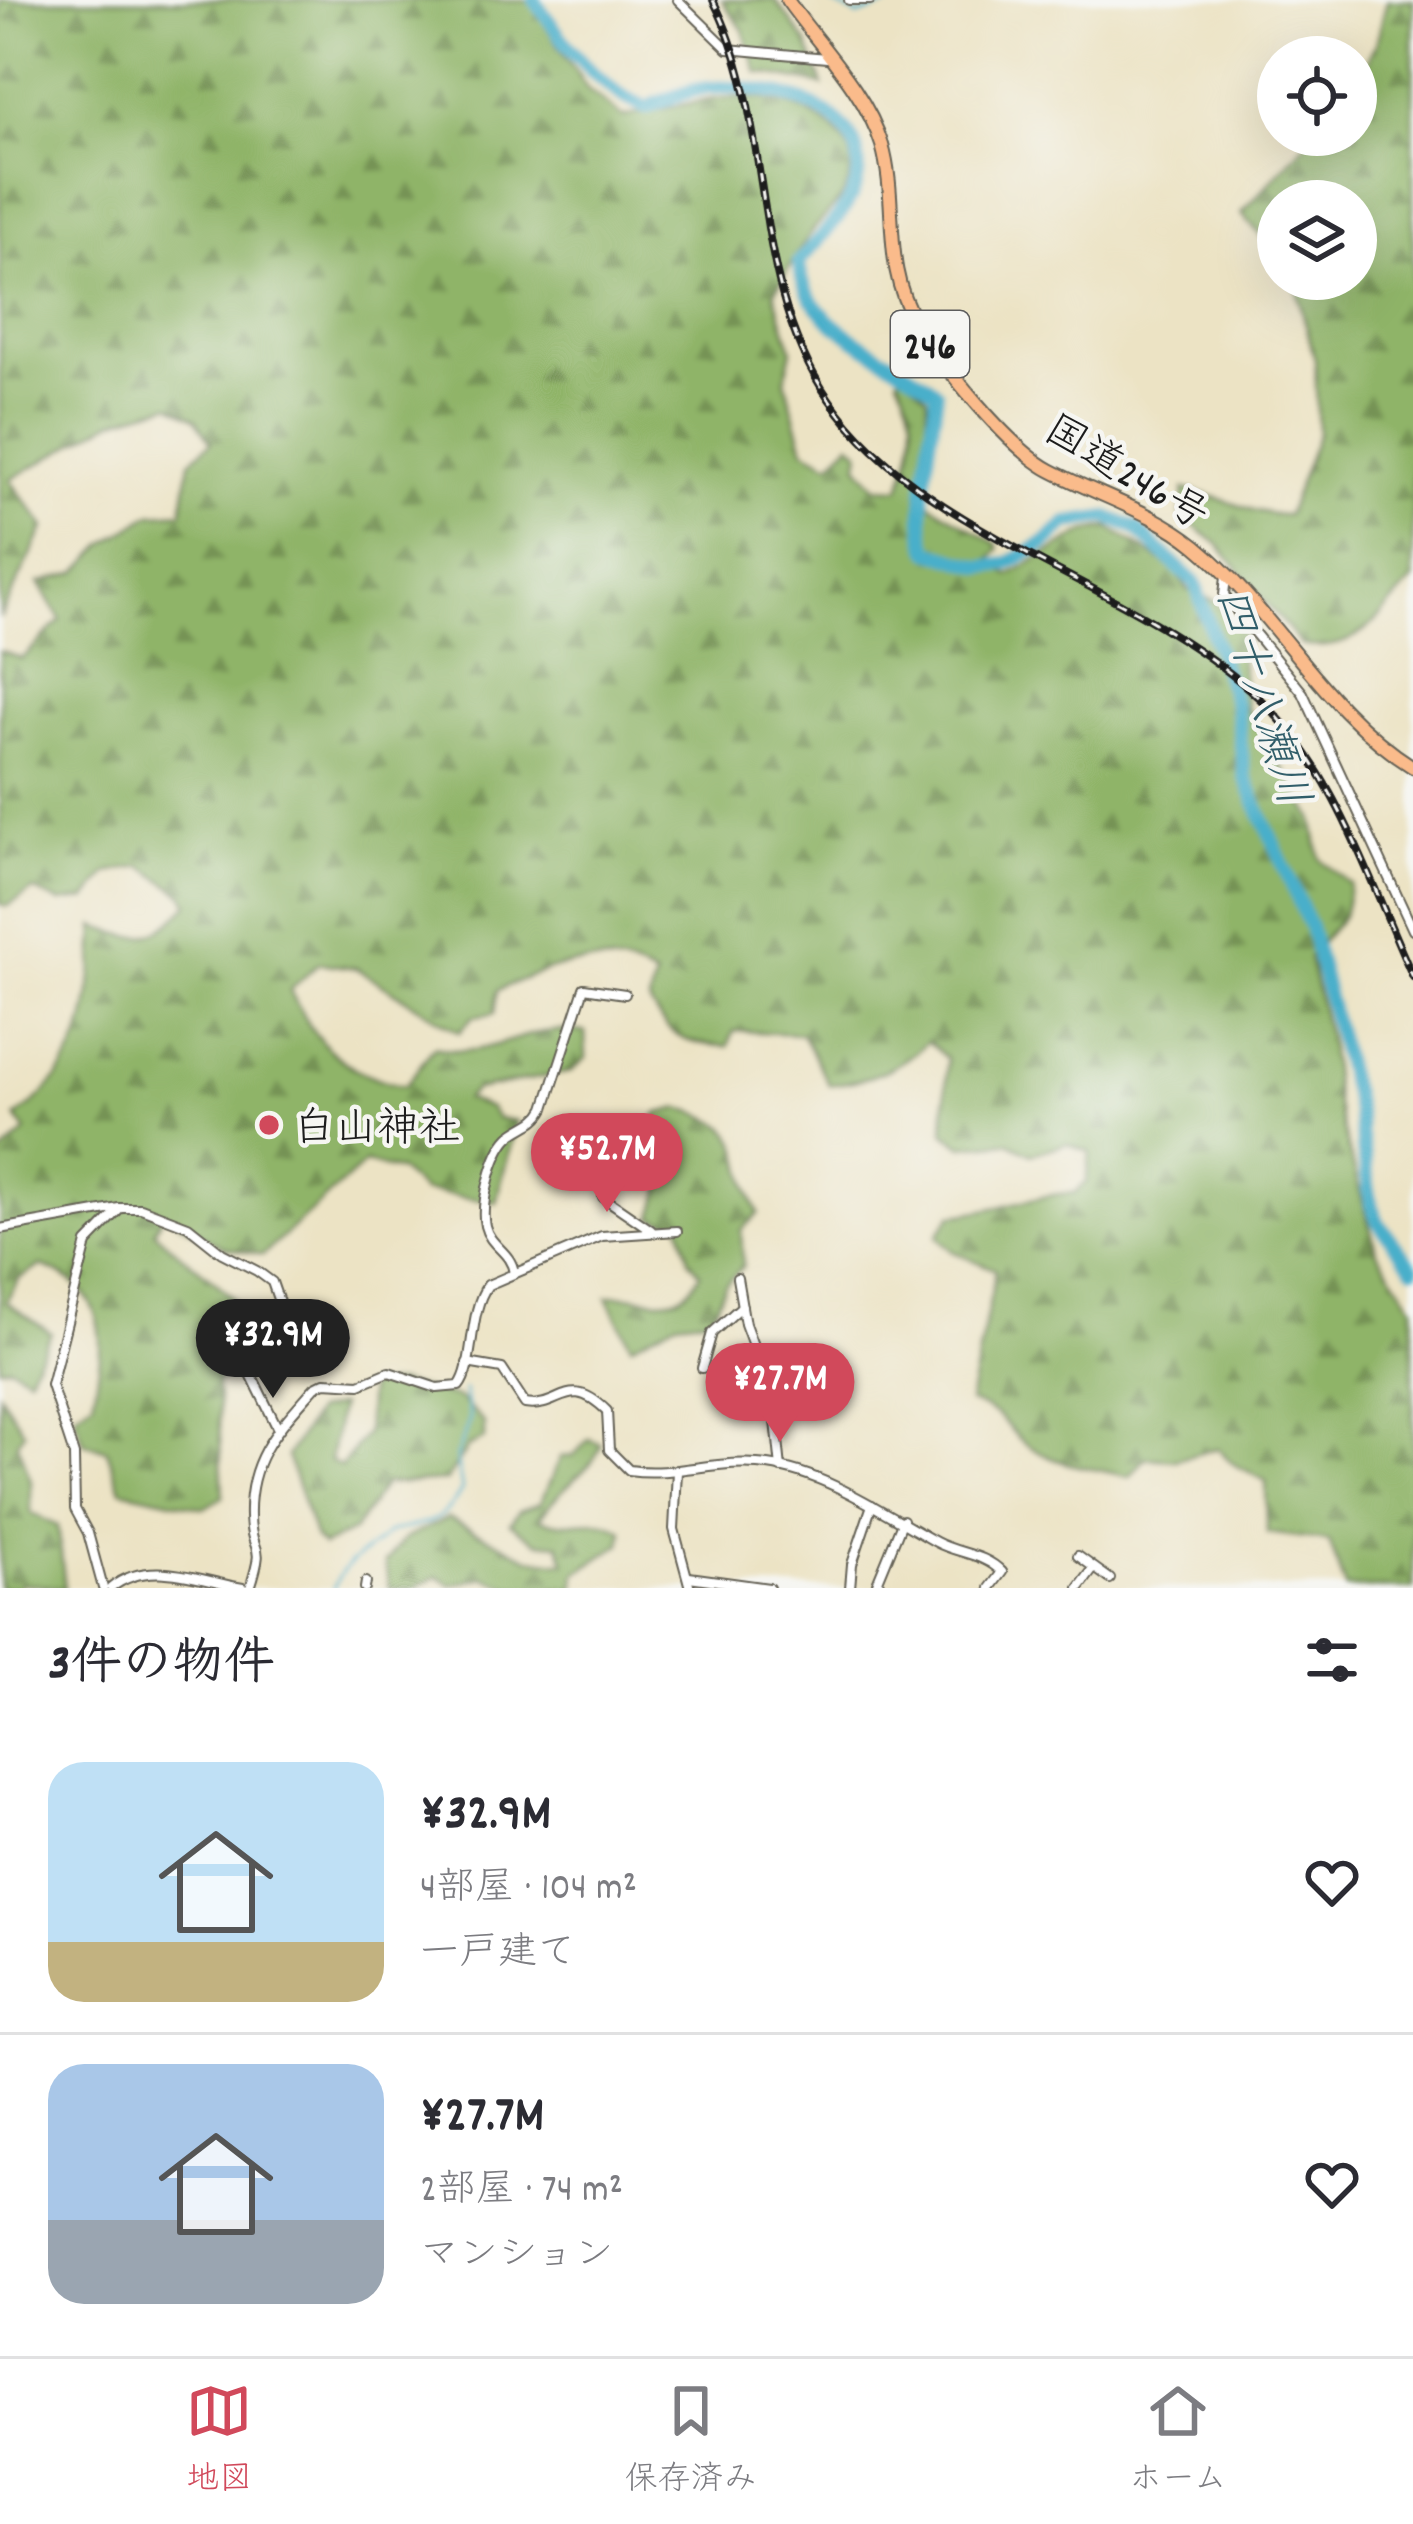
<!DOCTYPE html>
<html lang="ja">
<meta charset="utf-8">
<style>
:root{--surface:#fff;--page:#f2f2f3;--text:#2b2b33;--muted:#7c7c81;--line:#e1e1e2;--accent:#d1495b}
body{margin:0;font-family:Dekko,"Klee One",sans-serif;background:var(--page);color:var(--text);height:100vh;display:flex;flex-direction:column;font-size:45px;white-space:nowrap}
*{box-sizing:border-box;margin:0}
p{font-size:39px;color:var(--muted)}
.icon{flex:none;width:66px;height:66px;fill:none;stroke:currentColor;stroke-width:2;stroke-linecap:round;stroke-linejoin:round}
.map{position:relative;height:1588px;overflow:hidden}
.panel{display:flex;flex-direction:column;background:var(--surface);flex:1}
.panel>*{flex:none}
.buttons{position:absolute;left:1257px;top:36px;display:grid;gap:24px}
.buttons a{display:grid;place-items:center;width:120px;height:120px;border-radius:50%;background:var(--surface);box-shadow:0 12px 48px #0002;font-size:60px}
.price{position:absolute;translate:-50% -102px;padding:0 27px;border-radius:42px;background:var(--accent);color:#fff;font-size:39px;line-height:78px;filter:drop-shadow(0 3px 6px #0008)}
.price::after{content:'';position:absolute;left:50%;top:72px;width:36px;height:27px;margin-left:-18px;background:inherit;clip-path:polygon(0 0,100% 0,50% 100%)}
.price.active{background:#222;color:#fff}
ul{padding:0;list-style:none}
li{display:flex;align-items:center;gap:36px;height:300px;padding:0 48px}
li+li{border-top:3px solid var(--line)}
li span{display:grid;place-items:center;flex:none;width:336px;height:240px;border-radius:36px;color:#555}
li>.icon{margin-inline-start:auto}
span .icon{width:144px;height:144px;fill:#fffc;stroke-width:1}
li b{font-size:51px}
h2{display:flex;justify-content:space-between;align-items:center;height:144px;padding:0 48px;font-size:51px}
.menu{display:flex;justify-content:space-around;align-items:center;height:168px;border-top:3px solid var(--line);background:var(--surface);font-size:33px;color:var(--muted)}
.menu a{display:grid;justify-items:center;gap:6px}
.menu .active{color:var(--accent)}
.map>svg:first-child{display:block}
</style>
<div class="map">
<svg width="1413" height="1588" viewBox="0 0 1413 1588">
<defs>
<pattern id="forest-firs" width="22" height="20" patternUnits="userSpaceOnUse" patternTransform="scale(3)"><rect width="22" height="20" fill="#8fb468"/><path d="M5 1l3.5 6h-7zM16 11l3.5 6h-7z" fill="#749255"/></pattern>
</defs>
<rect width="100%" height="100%" fill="#f6f6f2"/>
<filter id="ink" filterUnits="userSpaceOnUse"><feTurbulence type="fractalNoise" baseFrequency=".00833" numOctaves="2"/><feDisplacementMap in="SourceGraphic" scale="24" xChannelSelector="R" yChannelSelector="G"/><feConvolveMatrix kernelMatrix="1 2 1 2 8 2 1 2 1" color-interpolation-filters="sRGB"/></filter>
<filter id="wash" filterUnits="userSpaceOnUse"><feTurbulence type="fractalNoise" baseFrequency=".004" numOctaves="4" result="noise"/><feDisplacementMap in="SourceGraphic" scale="48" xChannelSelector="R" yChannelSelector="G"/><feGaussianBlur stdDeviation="2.7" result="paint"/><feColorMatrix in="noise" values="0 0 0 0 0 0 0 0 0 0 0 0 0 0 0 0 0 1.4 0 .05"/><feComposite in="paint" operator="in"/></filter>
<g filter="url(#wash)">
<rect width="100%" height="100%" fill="#ece3c4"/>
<g fill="url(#forest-firs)" stroke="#566842" stroke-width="3">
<path d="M 0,0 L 529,0 L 588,90 L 623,117 C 697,103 770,75 834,130 C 853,147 856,162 847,187 C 841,203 824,216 813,230 C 799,250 787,272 774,293 L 792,350 L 785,380 L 804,449 L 830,463 L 851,443 L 860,451 L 858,465 L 877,487 L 900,488 C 915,447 921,417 898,378 L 902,371 L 928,397 L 927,446 L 918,496 L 997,544 L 999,550 L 990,560 L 1009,575 L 1085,532 L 1109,527 L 1176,571 L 1187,589 L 1216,601 L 1247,640 L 1240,653 L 1247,709 L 1313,818 L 1320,859 L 1350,884 L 1343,916 L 1309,957 L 1329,1042 L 1336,1104 L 1377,1252 L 1413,1306 L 1413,1588 L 1346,1588 L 1329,1541 L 1267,1533 L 1266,1481 L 1232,1463 L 1218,1448 L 1176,1460 L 1145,1458 L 1130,1477 C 1095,1468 1059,1467 1029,1446 C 1000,1427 1013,1417 969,1402 L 996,1270 L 952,1251 L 937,1236 L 952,1215 C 995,1212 1033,1194 1074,1193 L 1086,1182 L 1090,1152 L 1066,1144 L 1032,1154 L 1008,1142 L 963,1146 L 944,1132 L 947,1059 L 928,1041 C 897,1070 870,1080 829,1085 L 802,1034 L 734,1031 L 728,1046 C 686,1045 669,1038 649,1002 L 655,977 C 605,947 546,967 497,991 L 494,1014 L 473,1017 L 459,1032 L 356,968 L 319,963 L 290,990 C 315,1045 344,1073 405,1086 L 434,1047 C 492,1063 519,1022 585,1032 L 586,1058 L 570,1072 L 475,1090 L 465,1099 L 490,1108 L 497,1118 L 517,1121 L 496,1202 L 422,1191 L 400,1171 L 365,1163 L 263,1255 L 226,1248 L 163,1214 L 154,1231 C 190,1267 235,1287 256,1332 L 241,1372 L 217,1380 L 223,1497 L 204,1508 L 121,1490 L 107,1450 L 84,1443 L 74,1414 L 93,1401 C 105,1342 109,1289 41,1266 L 19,1279 L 6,1302 L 51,1333 L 28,1377 L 10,1366 L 0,1367 L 0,1156 L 26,1131 L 16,1117 C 86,1068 92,1006 95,926 C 143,943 153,941 189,904 L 184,895 L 142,866 L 107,873 L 87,899 L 60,902 L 33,890 L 8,906 L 0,904 L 0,651 L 22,659 L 61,620 L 39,583 L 78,572 L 104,545 L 151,514 L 182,512 L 190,461 L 211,442 L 195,418 L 170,404 L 115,420 L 10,480 L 45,527 L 0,618 Z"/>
<path d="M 722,0 L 775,0 L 806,42 L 823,85 L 757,72 L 743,30 Z"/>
<path d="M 1387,0 L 1413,0 L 1413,580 C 1378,617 1356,655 1301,645 L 1218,544 L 1181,516 L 1184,489 C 1221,495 1249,515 1287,515 L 1318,433 L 1315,360 L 1294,279 L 1356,279 L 1356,201 L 1278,201 L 1278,256 L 1242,213 L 1313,135 L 1356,135 L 1356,86 L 1376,44 Z"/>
<path d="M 680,1108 C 760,1127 729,1159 759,1213 L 741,1230 L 743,1266 L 725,1285 L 711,1317 L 677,1321 L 631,1345 L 607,1297 C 641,1289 678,1320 700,1273 L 689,1259 L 680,1224 L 653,1217 L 669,1162 L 645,1154 L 636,1139 L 659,1113 Z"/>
<path d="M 399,1383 L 459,1398 L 484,1423 L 484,1439 L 468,1447 L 446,1481 L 385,1484 L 354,1530 L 323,1546 L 315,1538 L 287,1456 L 316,1411 L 340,1405 L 330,1461 L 341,1467 L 366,1433 L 369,1386 Z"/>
<path d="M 0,1394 L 24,1432 L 17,1442 L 31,1481 L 31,1513 L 58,1526 L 65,1588 L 21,1583 L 19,1588 L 0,1588 Z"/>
<path d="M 589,1439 L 601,1444 C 595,1470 557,1487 540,1519 C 572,1531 590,1510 623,1531 L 621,1544 L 576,1573 L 575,1588 L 513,1588 L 485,1577 L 451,1585 L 438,1576 L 413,1588 L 389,1588 L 385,1563 L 404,1539 L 448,1518 L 529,1558 L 565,1563 L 559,1544 L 537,1542 L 510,1523 L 519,1511 L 540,1503 L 561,1457 L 573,1456 Z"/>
</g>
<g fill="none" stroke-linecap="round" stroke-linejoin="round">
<g stroke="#4aafca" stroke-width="3">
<path d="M 825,0 L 858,16 L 905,0"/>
<path d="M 334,1588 C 341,1562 371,1551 389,1532 C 425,1523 442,1526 462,1489 L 456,1457 L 470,1419 L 464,1390"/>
</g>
<path stroke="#4aafca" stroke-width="14" d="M 535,0 C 563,43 599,89 646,108 C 663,101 682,92 700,89 C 753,82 870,101 858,177 C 853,208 818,239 799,262 C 805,331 890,353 937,392 C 934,428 912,525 930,551 L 982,567 L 1007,564 L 1045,543 L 1067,523 L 1107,517 L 1135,528 L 1195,583 L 1236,706 L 1245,777 L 1310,927 L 1357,1109 L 1371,1203 L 1378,1222 L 1413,1268"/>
</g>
</g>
<g filter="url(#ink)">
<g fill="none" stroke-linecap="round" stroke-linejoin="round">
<defs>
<g id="minor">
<path d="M 678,0 L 728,49 L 827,58"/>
<path d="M 849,0 L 870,0"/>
<path d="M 1226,577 L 1224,595 L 1303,693 L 1413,930"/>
<path d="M 603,1197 L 651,1230"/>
<path d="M 0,1229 L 119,1208"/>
<path d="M 514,1273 C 511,1251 490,1247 485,1226 C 480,1204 493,1153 509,1137 C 522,1125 536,1125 545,1108 L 584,988 L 625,994"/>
<path d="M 737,1278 L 745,1324 L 774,1402 L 781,1468"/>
<path d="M 467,1363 L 502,1369 L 525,1404 C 561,1410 567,1372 607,1411 L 609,1450 L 629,1470 C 675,1477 721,1458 768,1465 C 827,1473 885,1514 936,1542 C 958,1554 984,1553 1002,1572 L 990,1588"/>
<path d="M 702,1368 L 712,1333 L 742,1306"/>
<path d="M 677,1471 L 674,1529 L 690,1588"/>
<path d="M 1078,1556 L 1110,1579"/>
<path d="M 689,1577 L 769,1588"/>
<path d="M 103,1588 L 88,1533 L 75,1509 L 74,1455 L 51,1385 L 87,1243 L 121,1208 L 141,1208 L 188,1226 L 222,1253 L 257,1271 L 272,1282 L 279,1302 L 248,1368 L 278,1429"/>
<path d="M 111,1588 C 149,1557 199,1581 243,1588"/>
<path d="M 250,1588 C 267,1536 251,1558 250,1517 C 248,1458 278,1429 315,1387 L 325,1382 L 360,1384 L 389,1372 L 437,1388 L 459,1386 C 475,1366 468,1311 488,1285 L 602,1236 L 677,1231"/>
<path d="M 365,1588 L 366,1582"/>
<path d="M 850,1588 L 852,1564 L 872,1505"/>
<path d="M 875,1588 L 903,1520"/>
<path d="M 1079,1588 L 1094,1568"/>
</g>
<path id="highway" d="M 787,0 C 818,44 866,92 882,145 C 899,204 881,266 916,322 C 941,364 1008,447 1050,470 C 1099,496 1153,511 1196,546 C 1277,613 1322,710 1413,767"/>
</defs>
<use href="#minor" stroke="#656257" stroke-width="12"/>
<use href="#highway" stroke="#656257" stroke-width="16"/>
<use href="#minor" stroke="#fff" stroke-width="8"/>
<use href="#highway" stroke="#fabb8b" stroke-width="12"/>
<defs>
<path id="rail" d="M 713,0 C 777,126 746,279 829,399 C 924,539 1137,582 1260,699 C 1336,771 1370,883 1413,977"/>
</defs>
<use href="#rail" stroke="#1c1c1c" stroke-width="8"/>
<use href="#rail" stroke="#f6f6f2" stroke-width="3" stroke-dasharray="9" stroke-linecap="butt"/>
</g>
</g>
<circle fill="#d1495b" stroke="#f6f6f2" stroke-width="4.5" cx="269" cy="1125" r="12"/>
<g text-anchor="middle" stroke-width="9" stroke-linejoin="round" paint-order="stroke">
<rect fill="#f6f6f2" stroke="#5d5d5c" stroke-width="3" x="891" y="311" width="78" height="66" rx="9"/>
<g font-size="39" font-weight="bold" fill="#1c1c1c">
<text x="930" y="358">246</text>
</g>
<g font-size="42" fill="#1c1c1c" stroke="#f6f6f2">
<text transform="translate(1128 470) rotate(31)" y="15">国道246号</text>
</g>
<g font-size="42" fill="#1c1c1c" stroke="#f6f6f2" text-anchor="start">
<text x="293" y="1140">白山神社</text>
</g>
<g font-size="45" font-style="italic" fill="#315e6a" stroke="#f6f6f2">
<text transform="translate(1265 696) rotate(73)" y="16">四十八瀬川</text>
</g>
</g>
</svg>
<div class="buttons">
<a><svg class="icon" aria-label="locate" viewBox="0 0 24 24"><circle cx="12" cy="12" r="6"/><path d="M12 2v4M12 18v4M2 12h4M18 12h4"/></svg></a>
<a><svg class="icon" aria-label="layers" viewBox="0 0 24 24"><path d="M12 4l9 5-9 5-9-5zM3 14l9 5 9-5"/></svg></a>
</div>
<b class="price" style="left:607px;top:1215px">¥52.7M</b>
<b class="price active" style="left:273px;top:1401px">¥32.9M</b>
<b class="price" style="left:780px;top:1445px">¥27.7M</b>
</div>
<section class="panel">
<h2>3件の物件<svg class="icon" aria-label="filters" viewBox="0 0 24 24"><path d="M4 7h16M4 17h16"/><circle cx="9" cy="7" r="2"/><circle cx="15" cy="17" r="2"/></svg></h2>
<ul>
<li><span style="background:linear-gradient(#bfe0f5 75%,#c2b280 0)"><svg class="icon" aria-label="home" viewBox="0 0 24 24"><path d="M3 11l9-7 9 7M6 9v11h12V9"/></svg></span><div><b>¥32.9M</b><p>4部屋 · 104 m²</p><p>一戸建て</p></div><svg class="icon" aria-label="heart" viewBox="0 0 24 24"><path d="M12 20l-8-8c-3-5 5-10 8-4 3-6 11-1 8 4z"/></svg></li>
<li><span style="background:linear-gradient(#a9c7e8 65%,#9aa5b1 0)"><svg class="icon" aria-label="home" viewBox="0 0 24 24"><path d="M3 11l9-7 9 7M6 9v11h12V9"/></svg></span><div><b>¥27.7M</b><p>2部屋 · 74 m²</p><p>マンション</p></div><svg class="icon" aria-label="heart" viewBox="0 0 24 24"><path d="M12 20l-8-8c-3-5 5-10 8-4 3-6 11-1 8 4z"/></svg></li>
</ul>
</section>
<nav class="menu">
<a class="active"><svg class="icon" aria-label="map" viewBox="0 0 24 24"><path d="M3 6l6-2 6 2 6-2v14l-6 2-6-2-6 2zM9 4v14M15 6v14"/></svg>地図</a>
<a><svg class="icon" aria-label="saved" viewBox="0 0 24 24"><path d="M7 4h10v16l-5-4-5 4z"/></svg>保存済み</a>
<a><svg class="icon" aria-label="home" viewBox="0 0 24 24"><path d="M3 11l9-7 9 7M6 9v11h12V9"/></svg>ホーム</a>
</nav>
